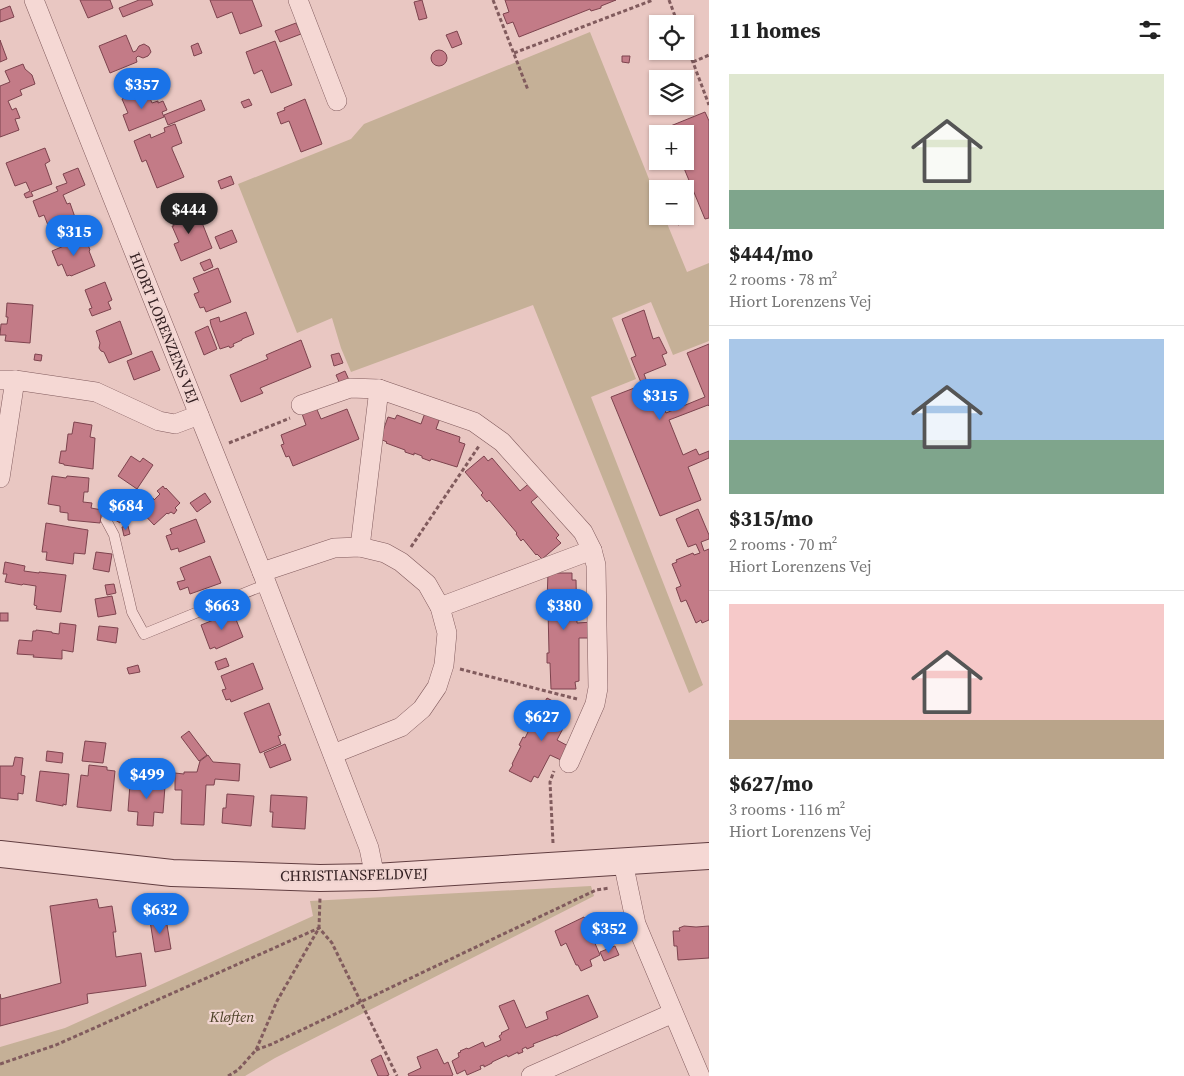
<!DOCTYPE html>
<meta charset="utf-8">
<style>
:root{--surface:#fff;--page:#f2f2f2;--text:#222;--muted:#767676;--line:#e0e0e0;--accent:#1a73e8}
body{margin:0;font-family:"Source Serif 4",serif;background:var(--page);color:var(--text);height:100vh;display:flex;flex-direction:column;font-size:19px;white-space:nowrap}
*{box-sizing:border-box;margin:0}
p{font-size:16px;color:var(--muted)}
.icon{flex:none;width:28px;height:28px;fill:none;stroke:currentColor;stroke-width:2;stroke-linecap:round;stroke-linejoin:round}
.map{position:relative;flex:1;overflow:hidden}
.sheet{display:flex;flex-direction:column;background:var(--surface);width:475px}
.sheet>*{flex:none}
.buttons{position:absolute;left:649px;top:15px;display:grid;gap:10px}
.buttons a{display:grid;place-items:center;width:45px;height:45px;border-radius:0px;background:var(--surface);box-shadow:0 1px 4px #0004;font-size:25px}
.price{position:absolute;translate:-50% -42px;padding:0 11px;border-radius:18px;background:var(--accent);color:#fff;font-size:16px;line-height:32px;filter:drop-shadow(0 1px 2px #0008)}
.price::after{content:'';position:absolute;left:50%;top:30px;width:15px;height:11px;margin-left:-8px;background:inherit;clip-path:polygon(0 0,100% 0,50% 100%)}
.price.selected{background:#222;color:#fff}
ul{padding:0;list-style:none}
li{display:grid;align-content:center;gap:10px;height:265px;padding:0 20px}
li+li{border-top:1px solid var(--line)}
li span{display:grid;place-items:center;height:155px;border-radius:0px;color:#555}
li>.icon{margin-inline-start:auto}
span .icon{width:90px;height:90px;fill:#fffc;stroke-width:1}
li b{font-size:21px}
h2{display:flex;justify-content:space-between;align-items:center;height:60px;padding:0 20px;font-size:21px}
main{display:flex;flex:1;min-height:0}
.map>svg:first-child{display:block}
</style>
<main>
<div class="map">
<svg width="709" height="1076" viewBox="0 0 709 1076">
<rect width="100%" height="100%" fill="#e9c7c2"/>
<g fill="#c5b097">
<path d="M 590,32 L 657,199 L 658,216 L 664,216 L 687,272 L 709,263 L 709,341 L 673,355 L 651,302 L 612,318 L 636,379 L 591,397 L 703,685 L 689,693 L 533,305 L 351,372 L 341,348 L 332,318 L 297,333 L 238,184 L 351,139 L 364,124 Z"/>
<path d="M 591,886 L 594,896 L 275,1058 L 245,1076 L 0,1076 L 0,1047 L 65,1028 L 313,916 L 310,901 Z"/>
</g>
<g fill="#c37b87" stroke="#7d434e">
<path d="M 80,0 L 110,0 L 113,8 L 88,18 Z"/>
<path d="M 139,0 L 151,0 L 153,5 L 123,17 L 119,8 Z"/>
<path d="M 210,0 L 252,0 L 262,26 L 240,34 L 232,12 L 217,18 Z"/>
<path d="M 422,0 L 427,18 L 419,20 L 414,2 Z"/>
<path d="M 505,0 L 616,0 L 601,6 L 601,8 L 591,11 L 590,9 L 519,37 L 513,22 L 507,24 L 503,14 L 509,12 Z"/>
<path d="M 10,6 L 14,17 L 0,22 L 0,10 Z"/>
<path d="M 296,23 L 301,34 L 280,42 L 275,31 Z"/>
<path d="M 457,31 L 462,44 L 452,48 L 446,35 Z"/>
<path d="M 126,35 L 133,52 L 136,51 L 139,46 L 144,44 L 149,47 L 151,52 L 148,56 L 143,58 L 138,56 L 136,58 L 137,62 L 110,73 L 99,46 Z"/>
<path d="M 0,40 L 7,59 L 0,62 Z"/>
<path d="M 275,41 L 292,85 L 271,93 L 262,70 L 254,74 L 246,52 Z"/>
<path d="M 198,43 L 202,53 L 194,56 L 191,46 Z"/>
<circle cx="439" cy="58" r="8"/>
<path d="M 622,56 L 630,56 L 629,63 L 622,62 Z"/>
<path d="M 23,64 L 25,69 L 32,75 L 35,84 L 20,90 L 22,95 L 8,101 L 12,110 L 16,108 L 20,118 L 15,119 L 19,130 L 0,137 L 0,86 L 10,82 L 5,71 Z"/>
<path d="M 129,70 L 132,77 L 119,82 L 117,75 Z"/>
<path d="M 146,89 L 152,103 L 158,101 L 158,103 L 163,101 L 167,110 L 162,112 L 164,117 L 129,131 L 123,115 L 128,113 L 122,99 Z"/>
<path d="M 249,99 L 252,105 L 244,108 L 241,102 Z"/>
<path d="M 305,99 L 322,144 L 301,152 L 289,121 L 281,124 L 277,113 L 285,110 L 284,108 Z"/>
<path d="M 201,100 L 205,110 L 168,125 L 164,115 Z"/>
<path d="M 705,112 L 709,121 L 709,218 L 705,219 L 681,161 L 685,161 L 685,134 L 670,134 L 668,127 Z"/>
<path d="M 175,124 L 182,143 L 172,147 L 172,149 L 184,177 L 157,188 L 146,160 L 142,162 L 134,141 L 150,134 L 151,138 L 165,132 L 164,128 Z"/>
<path d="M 45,148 L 50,161 L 45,164 L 52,184 L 31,192 L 33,196 L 26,198 L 24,194 L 30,191 L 26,182 L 15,186 L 6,163 Z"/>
<path d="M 78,168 L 85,185 L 63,195 L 67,204 L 70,203 L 77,223 L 51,233 L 44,215 L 39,217 L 33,201 L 58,191 L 56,187 L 67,183 L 63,174 Z"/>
<path d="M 231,176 L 234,184 L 221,189 L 218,181 Z"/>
<path d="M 184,208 L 189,219 L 199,215 L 212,248 L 181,261 L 174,244 L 179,242 L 172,226 L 174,226 L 169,214 Z"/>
<path d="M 683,216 L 685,222 L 678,225 L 676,219 Z"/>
<path d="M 232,230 L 237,242 L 220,249 L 215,237 Z"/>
<path d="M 85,237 L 90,250 L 89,251 L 95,266 L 71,276 L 70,275 L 67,276 L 62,264 L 58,266 L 52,251 Z"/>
<path d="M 210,259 L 213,267 L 204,271 L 200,263 Z"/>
<path d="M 218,268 L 231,302 L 206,312 L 204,307 L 200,308 L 194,294 L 199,292 L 193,278 Z"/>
<path d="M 105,282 L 112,300 L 108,302 L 111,309 L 92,316 L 89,309 L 92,308 L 85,290 Z"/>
<path d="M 7,303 L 33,305 L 30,343 L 5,341 L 6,335 L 0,335 L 1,324 L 7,324 L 8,317 L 6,317 Z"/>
<path d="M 644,310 L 653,339 L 659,337 L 667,353 L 662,355 L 666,365 L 644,374 L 647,382 L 653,380 L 666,413 L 705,397 L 687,353 L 709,344 L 709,406 L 708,405 L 669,420 L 683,455 L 696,449 L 699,455 L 709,451 L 709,458 L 688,467 L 701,500 L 660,516 L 611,397 L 642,385 L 631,358 L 636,356 L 622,319 Z"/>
<path d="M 246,312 L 254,334 L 242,339 L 242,340 L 233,344 L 234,346 L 230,348 L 229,346 L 220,349 L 211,325 L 210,320 L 219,317 L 220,322 Z"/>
<path d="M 120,321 L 132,354 L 109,363 L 104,352 L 101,351 L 99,348 L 100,343 L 96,331 Z"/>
<path d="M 208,326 L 217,349 L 204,355 L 195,332 Z"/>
<path d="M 301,340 L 311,367 L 260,388 L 263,393 L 241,402 L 230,375 L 268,359 L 266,355 Z"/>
<path d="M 152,351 L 160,370 L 134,380 L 127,361 Z"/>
<path d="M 339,353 L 343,363 L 334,366 L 331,355 Z"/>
<path d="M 35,354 L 42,355 L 41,361 L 34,360 Z"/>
<path d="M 345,371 L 349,380 L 340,384 L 336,375 Z"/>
<path d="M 315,405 L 321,419 L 347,409 L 359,439 L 293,466 L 289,456 L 286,457 L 281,445 L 284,444 L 281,435 L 306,425 L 301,411 Z"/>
<path d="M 426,410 L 441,415 L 436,429 L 460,437 L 459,442 L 465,444 L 457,467 L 431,459 L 430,461 L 422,458 L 422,456 L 414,453 L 414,455 L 405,452 L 405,450 L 386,443 L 387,442 L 380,439 L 388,417 L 395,419 L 397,415 L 421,424 Z"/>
<path d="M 74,422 L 92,425 L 90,437 L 95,438 L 93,469 L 64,465 L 64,464 L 59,463 L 61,451 L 66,451 L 68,434 L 72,434 Z"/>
<path d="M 131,456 L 140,462 L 143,458 L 153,465 L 137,489 L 118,476 Z"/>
<path d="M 484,456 L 488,461 L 492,458 L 520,491 L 532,481 L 542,493 L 531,502 L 559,535 L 556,538 L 561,543 L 542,559 L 537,554 L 536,555 L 523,539 L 521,541 L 516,534 L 517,533 L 489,500 L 487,502 L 481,495 L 483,493 L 465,472 Z"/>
<path d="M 52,476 L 66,478 L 67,476 L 89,478 L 88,492 L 84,492 L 83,502 L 92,503 L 91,508 L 102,510 L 100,523 L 68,520 L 68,513 L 60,512 L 60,506 L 48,504 Z"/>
<path d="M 163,486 L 165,489 L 166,488 L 180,503 L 175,508 L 177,510 L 174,514 L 171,512 L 168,514 L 167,513 L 154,525 L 140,510 L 153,498 L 154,500 L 160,494 L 157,491 Z"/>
<path d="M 205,493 L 211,502 L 197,512 L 190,503 Z"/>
<path d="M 698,509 L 709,535 L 709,539 L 701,542 L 704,551 L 709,549 L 709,620 L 702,623 L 701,620 L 696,623 L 686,600 L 681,602 L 676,588 L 681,586 L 672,564 L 677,562 L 676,560 L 693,553 L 694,555 L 700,553 L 696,544 L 688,547 L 676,519 Z"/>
<path d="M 116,511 L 125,516 L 120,523 L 112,518 Z"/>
<path d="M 196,519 L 205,542 L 179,552 L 178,548 L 171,550 L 166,536 L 172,534 L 170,529 Z"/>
<path d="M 46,523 L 88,530 L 85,554 L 74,553 L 73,564 L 46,560 L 47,552 L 42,552 Z"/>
<path d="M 128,526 L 130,534 L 124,536 L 122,527 Z"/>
<path d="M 96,552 L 112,554 L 109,572 L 93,569 Z"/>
<path d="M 210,556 L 221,583 L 190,594 L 188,587 L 180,590 L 177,582 L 185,580 L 180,568 Z"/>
<path d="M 5,562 L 25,566 L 24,571 L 39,573 L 39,572 L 66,575 L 61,612 L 36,609 L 37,606 L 34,605 L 36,586 L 23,584 L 22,585 L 5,582 L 7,574 L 3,574 Z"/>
<path d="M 548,573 L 572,573 L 572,580 L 576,580 L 577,623 L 593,622 L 593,638 L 579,638 L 579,681 L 575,682 L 576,689 L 551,689 L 550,663 L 547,663 L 547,653 L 549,653 L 548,609 L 545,609 L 545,601 L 547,601 Z"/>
<path d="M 114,584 L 116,593 L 107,595 L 105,585 Z"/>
<path d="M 112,596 L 116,614 L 98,617 L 95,599 Z"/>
<path d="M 233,612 L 243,637 L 216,649 L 215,647 L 210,649 L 201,625 L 216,619 L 216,617 L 226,613 L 227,614 Z"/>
<rect x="0" y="613" width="8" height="8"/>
<path d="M 60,623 L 76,625 L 73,652 L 62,650 L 62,659 L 33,657 L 34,655 L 17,654 L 19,640 L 32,641 L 33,631 L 36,631 L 36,630 L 52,632 L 52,633 L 59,634 Z"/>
<path d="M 99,626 L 118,628 L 116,643 L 97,640 Z"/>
<path d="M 226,658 L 229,666 L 218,670 L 215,662 Z"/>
<path d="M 253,663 L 263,689 L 231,702 L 230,699 L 226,700 L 222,690 L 226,689 L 221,676 Z"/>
<path d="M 138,665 L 140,672 L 129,674 L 127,668 Z"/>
<path d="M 547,698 L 568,709 L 565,715 L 569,717 L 557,740 L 570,747 L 563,761 L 550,755 L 538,778 L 534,776 L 531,782 L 509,771 L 513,765 L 512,764 L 521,746 L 519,745 L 523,737 L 525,738 L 529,730 L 527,729 L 531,721 L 533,722 Z"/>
<path d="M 269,703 L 281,735 L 278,736 L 281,744 L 260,753 L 244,713 Z"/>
<path d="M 189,731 L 207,755 L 199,761 L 181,737 Z"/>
<path d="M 85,741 L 106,743 L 103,763 L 82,761 Z"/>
<path d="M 285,744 L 291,760 L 270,768 L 264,753 Z"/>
<path d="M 47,751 L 63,753 L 62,763 L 46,761 Z"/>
<path d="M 208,755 L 213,762 L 240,764 L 239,781 L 215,779 L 214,785 L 206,785 L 204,825 L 181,824 L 182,790 L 175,790 L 175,773 L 184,774 L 184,772 L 197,772 L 200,761 Z"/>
<path d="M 15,757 L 23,758 L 21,775 L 25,776 L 23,794 L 18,793 L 18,800 L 0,798 L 0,766 L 13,766 Z"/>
<path d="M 128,760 L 138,761 L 135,783 L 125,782 Z"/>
<path d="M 89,765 L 107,767 L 107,770 L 115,771 L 111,811 L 77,807 L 81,775 L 88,776 Z"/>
<path d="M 40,771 L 69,774 L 66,805 L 63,804 L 63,806 L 36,801 Z"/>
<path d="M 147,777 L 164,779 L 163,786 L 165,786 L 163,813 L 154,812 L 153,826 L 137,825 L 138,812 L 128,811 L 130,784 L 147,785 Z"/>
<path d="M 227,794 L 254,796 L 251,826 L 222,823 L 223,808 L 226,808 Z"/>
<path d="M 271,795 L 307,797 L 305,829 L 272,827 L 273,812 L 270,812 Z"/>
<path d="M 97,899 L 99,908 L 112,906 L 116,932 L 113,932 L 116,957 L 141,953 L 146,986 L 87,994 L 88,1003 L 0,1026 L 0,994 L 1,999 L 61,983 L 50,906 Z"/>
<path d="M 584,917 L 593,933 L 591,934 L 600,955 L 590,960 L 592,966 L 581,971 L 578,965 L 576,965 L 566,943 L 561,946 L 555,931 Z"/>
<path d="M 166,919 L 171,949 L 155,952 L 150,921 Z"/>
<path d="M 684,926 L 696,927 L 709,926 L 709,958 L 678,960 L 677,946 L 674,946 L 673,931 L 680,931 L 679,928 Z"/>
<path d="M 615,946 L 619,955 L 604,961 L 600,952 Z"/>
<path d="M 588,995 L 598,1017 L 556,1036 L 556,1035 L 533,1044 L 534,1046 L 527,1049 L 526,1047 L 522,1049 L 523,1052 L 518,1054 L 518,1052 L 508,1057 L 507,1055 L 492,1062 L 492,1063 L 484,1067 L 484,1065 L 480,1066 L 481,1069 L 467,1075 L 465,1070 L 457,1074 L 452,1061 L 459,1057 L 458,1053 L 461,1052 L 460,1051 L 467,1048 L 468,1049 L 483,1042 L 485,1047 L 501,1040 L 499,1036 L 502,1034 L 501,1033 L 509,1029 L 499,1006 L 514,1000 L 526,1028 L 548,1019 L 546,1012 Z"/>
<path d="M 437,1049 L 444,1064 L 448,1062 L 453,1075 L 451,1076 L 409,1076 L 408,1074 L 421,1068 L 417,1057 Z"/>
<path d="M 381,1055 L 389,1075 L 386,1076 L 378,1076 L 371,1060 Z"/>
</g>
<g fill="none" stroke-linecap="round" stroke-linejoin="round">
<defs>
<path id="lane" d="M 106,520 L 114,535 L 132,612 L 144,634 L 267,584"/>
<g id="street">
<path d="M 34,0 L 199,415 L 262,572 L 369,848 L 375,877"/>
<path d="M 298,0 L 337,101"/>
<path d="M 0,380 L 15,380 L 96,392 L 159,421 L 175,424 L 199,415"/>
<path d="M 301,405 L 350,388 L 379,389 L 474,422 L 502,442 L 583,532 L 592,550 L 596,565 L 598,688 L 595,704 L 569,763"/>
<path d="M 0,478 L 15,380"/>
<path d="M 360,547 L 379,389"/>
<path d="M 262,572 L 334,548 L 360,547 L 385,553 L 401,562 L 427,584 L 440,607 L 447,633 L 444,665 L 437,687 L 422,709 L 401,727 L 333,754"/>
<path d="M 440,607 L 592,550"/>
<path d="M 623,862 L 636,924 L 700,1076"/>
<path d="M 531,1076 L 673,1013"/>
</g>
<path id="secondary" d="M 0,854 L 172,873 L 320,878 L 375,877 L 709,856"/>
</defs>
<use href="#lane" stroke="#815b5d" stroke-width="11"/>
<use href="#street" stroke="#815b5d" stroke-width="20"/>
<use href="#secondary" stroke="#623e41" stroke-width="28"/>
<g stroke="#815b5d" stroke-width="3" stroke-dasharray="4 2.5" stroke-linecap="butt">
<path d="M 493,0 L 528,90"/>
<path d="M 669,0 L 678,24"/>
<path d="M 685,41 L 709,105"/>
<path d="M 514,53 L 653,0"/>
<path d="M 693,62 L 709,55"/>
<path d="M 229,443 L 290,418"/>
<path d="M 411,547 L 479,446"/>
<path d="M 460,669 L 577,699"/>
<path d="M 553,843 L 550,782 L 554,771"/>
<path d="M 256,1050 L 272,1044 L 596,890 L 610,888"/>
<path d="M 0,1064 L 56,1045 L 319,928 L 332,943 L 397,1076"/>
<path d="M 228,1076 L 238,1070 L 256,1050 L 277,1001 L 319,928 L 320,898"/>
</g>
<use href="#lane" stroke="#f5d8d4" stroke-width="10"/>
<use href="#street" stroke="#f5d8d4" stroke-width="19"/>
<use href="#secondary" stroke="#f5d8d4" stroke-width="26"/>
</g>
<g text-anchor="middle" stroke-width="4.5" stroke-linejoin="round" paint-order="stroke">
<g font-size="15" fill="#321e20" stroke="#f1d5d1">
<text transform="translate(164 328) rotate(68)" y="5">HIORT LORENZENS VEJ</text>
<text transform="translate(354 875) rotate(-1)" y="5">CHRISTIANSFELDVEJ</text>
</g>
<g font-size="15" font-style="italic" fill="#4c4026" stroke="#f1d5d1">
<text x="232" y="1022">Kløften</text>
</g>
</g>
</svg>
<div class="buttons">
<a><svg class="icon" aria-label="locate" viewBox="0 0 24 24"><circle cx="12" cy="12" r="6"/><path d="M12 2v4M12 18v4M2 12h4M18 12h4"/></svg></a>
<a><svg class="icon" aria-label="layers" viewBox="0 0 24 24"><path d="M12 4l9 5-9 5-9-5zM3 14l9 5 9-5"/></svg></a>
<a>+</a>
<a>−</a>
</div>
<b class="price" style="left:142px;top:110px">$357</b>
<b class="price selected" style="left:189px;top:235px">$444</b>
<b class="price" style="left:74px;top:257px">$315</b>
<b class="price" style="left:660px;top:421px">$315</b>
<b class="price" style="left:126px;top:531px">$684</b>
<b class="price" style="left:222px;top:631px">$663</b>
<b class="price" style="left:564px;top:631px">$380</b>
<b class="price" style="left:542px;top:742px">$627</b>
<b class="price" style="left:147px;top:800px">$499</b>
<b class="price" style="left:160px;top:935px">$632</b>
<b class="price" style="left:609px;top:954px">$352</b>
</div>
<section class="sheet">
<h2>11 homes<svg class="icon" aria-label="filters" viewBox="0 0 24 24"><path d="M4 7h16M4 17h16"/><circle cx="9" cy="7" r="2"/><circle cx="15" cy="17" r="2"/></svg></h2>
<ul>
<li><span style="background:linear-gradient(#dfe7d0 75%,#7fa58c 0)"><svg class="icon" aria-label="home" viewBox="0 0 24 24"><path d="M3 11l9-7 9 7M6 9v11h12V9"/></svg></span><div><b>$444/mo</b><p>2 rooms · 78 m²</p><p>Hiort Lorenzens Vej</p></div></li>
<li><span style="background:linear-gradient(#a9c7e8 65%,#7fa58c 0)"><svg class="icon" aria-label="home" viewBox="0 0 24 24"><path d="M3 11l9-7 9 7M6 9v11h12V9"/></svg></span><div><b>$315/mo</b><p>2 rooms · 70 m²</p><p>Hiort Lorenzens Vej</p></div></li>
<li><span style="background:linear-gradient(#f6c9c9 75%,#b9a48a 0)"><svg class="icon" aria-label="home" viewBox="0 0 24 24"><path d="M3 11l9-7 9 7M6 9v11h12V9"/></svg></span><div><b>$627/mo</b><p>3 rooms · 116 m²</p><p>Hiort Lorenzens Vej</p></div></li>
</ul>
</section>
</main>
